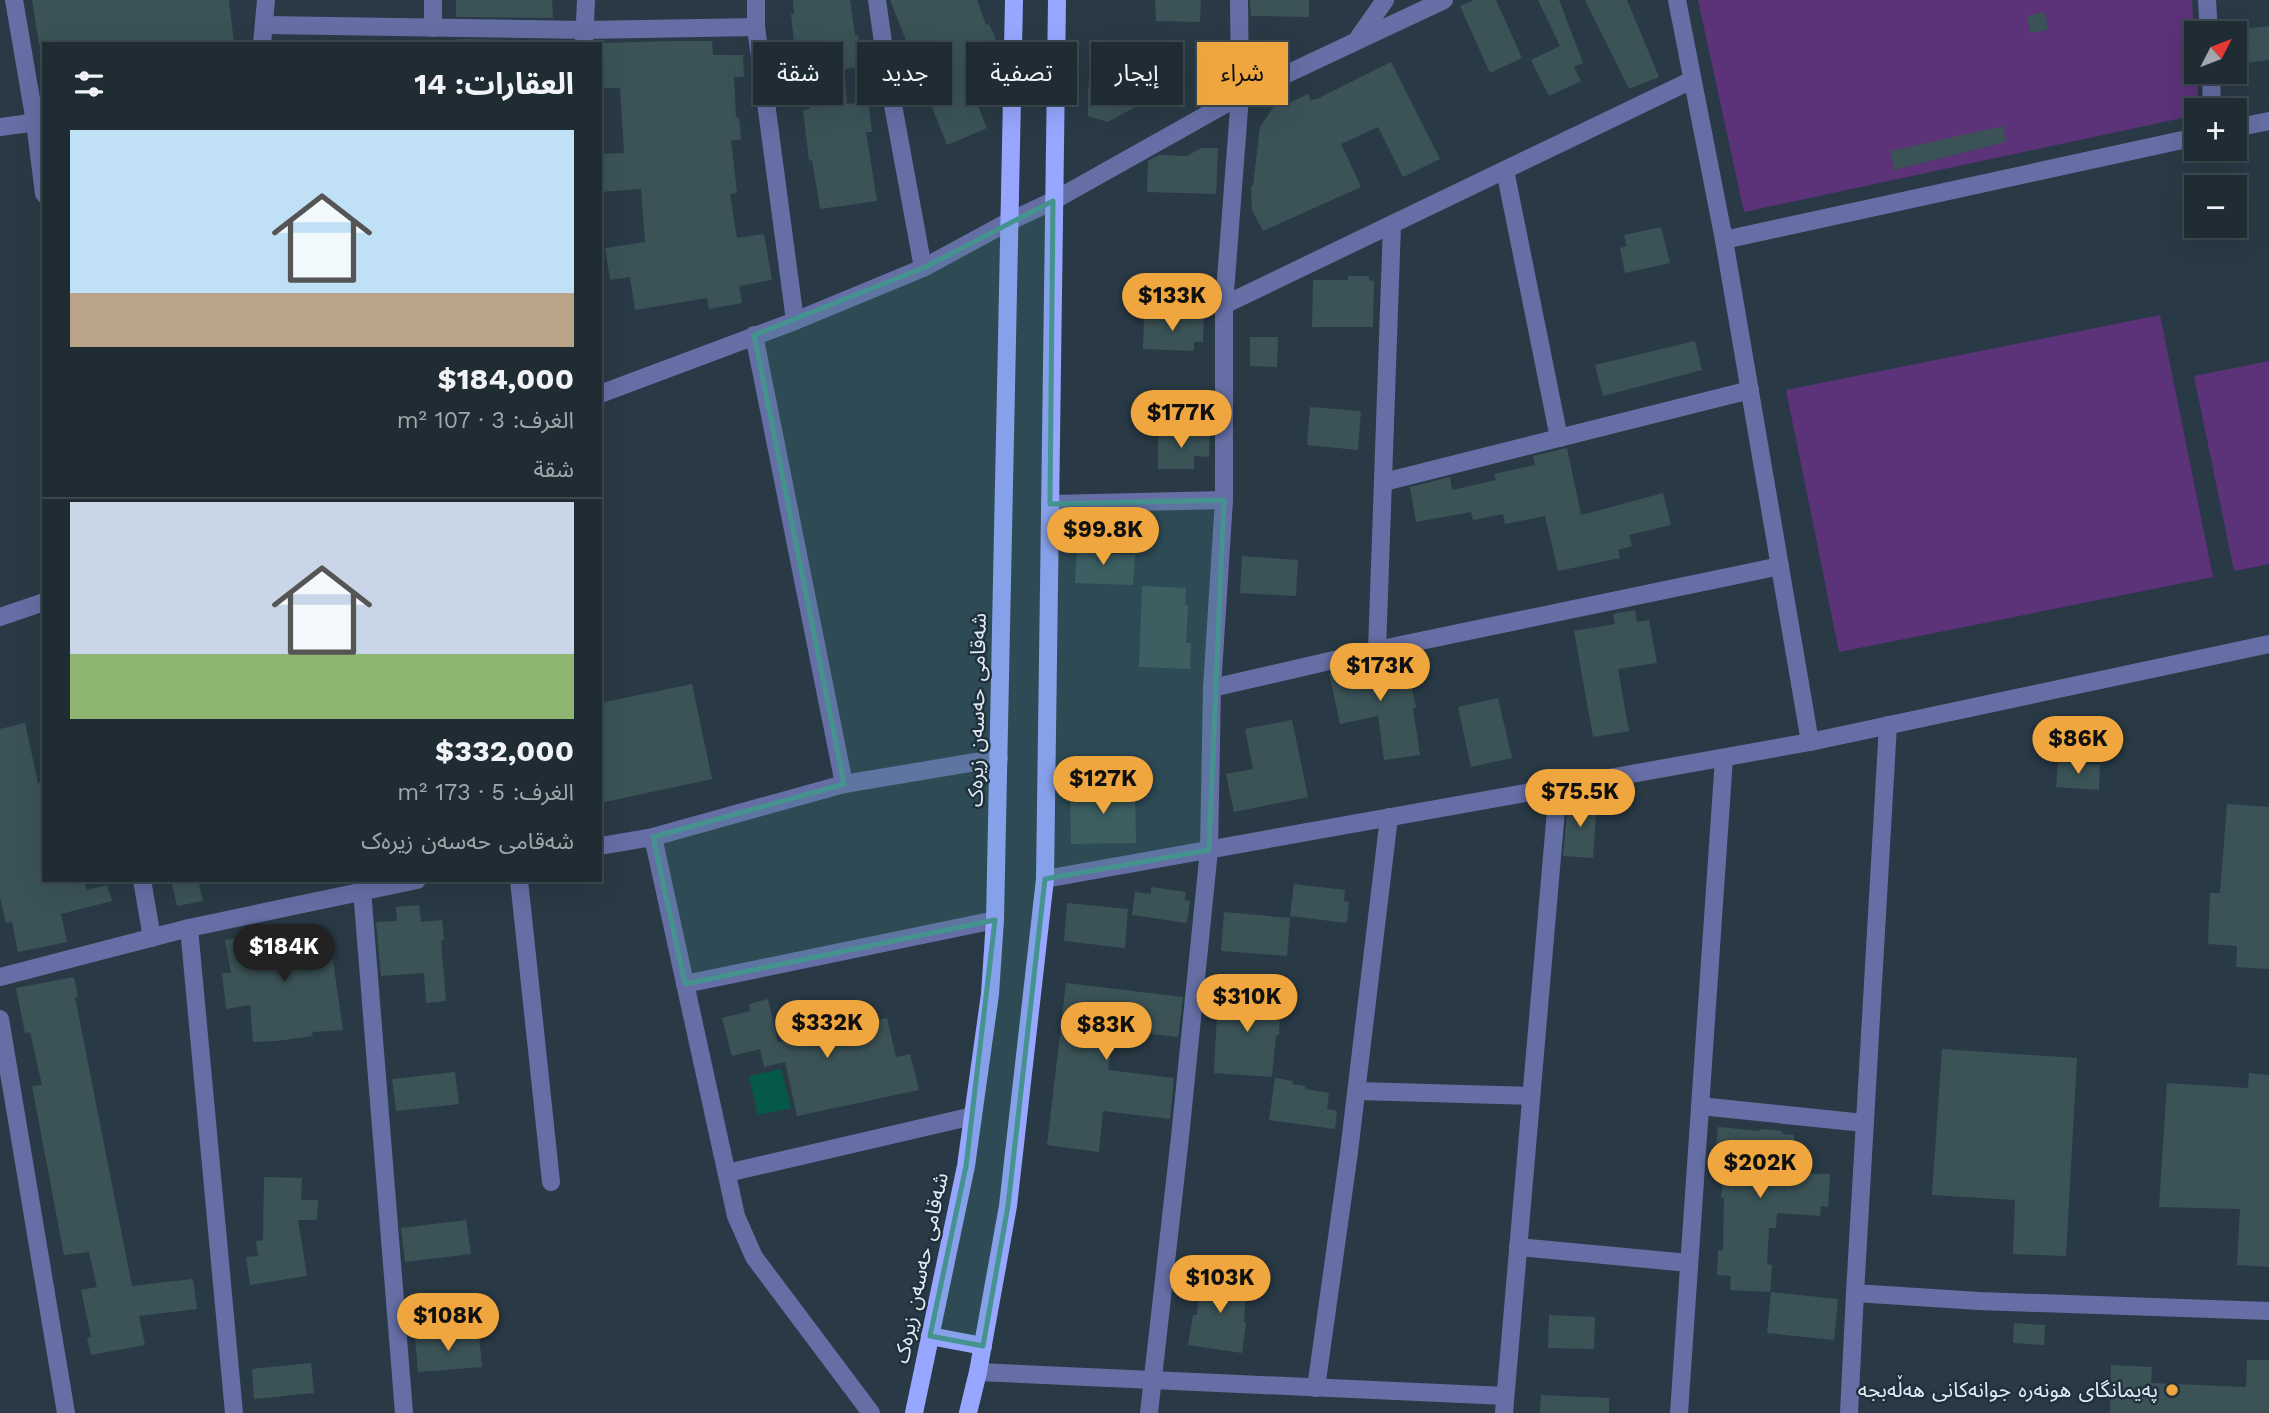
<!DOCTYPE html>
<html lang="ar">
<meta charset="utf-8">
<style>
:root{--surface:#1f2c34;--page:#2c3840;--text:#f1f3f6;--muted:#a1a7ac;--line:#3c484f;--accent:#f0a63e}
body{margin:0;font-family:"Work Sans","Noto Sans Arabic",sans-serif;background:var(--page);color:var(--text);direction:rtl;height:100vh;display:flex;flex-direction:column;font-size:26px;white-space:nowrap}
*{box-sizing:border-box;margin:0}
p{font-size:23px;color:var(--muted)}
.icon{flex:none;width:38px;height:38px;fill:none;stroke:currentColor;stroke-width:2;stroke-linecap:round;stroke-linejoin:round}
.map{position:relative;flex:1;overflow:hidden;direction:ltr}
.drawer{position:absolute;left:42px;top:42px;width:560px;height:840px;display:flex;flex-direction:column;background:var(--surface);border-radius:0px;box-shadow:0 7px 28px #0002,0 0 0 2px var(--line);direction:rtl}
.drawer>*{flex:none}
.hud{position:absolute;left:623px;top:42px;width:665px;height:63px;direction:rtl;display:flex;gap:14px}
.needle{width:46px;rotate:48deg}
.controls{position:absolute;left:2184px;top:21px;display:grid;gap:14px}
.controls a{display:grid;place-items:center;width:63px;height:63px;border-radius:0px;background:var(--surface);box-shadow:0 7px 28px #0002,0 0 0 2px var(--line);font-size:35px}
.price{position:absolute;translate:-50% -60px;padding:0 16px;border-radius:24px;background:var(--accent);color:#111;font-size:23px;line-height:46px;filter:drop-shadow(0 2px 4px #0008)}
.price::after{content:'';position:absolute;left:50%;top:42px;width:21px;height:16px;margin-left:-10px;background:inherit;clip-path:polygon(0 0,100% 0,50% 100%)}
.price.on{background:#222;color:#fff}
ul{padding:0;list-style:none}
li{display:grid;align-content:center;gap:14px;height:371px;padding:0 28px}
li+li{border-top:2px solid var(--line)}
li span{display:grid;place-items:center;height:217px;border-radius:0px;color:#555}
li>.icon{margin-inline-start:auto}
span .icon{width:126px;height:126px;fill:#fffc;stroke-width:1}
li b{font-size:30px}
h2{display:flex;justify-content:space-between;align-items:center;height:84px;padding:0 28px;font-size:30px}
.pill{padding:0 24px;border-radius:0px;background:var(--surface);box-shadow:0 7px 28px #0002,0 0 0 2px var(--line);font-size:24px;line-height:63px}
.pill.on{background:var(--accent);color:#111}
.map>svg:first-child{display:block}
</style>
<div class="map">
<svg width="2269" height="1413" viewBox="0 0 2269 1413">
<rect width="100%" height="100%" fill="#293a46"/>
<g fill="#5c3279">
<path d="M 1698,0 L 2192,0 L 2199,110 L 2196,110 L 2196,115 L 1744,212 Z"/>
<path d="M 2160,315 L 2213,577 L 1839,652 L 1786,390 Z"/>
<path d="M 2269,361 L 2269,564 L 2234,571 L 2194,376 Z"/>
</g>
<path fill="#045948" d="M 781,1069 L 791,1108 L 758,1115 L 749,1076 Z"/>
<g fill="#3b5357">
<path d="M 32,0 L 229,0 L 234,44 L 39,44 Z"/>
<path d="M 456,0 L 552,0 L 553,18 L 456,17 Z"/>
<path d="M 793,0 L 850,0 L 855,35 L 858,35 L 862,67 L 844,69 L 847,104 L 868,102 L 872,132 L 866,132 L 877,201 L 820,209 L 812,160 L 809,161 L 803,110 L 810,109 L 807,73 L 783,76 L 779,44 L 794,42 L 791,14 L 794,14 Z"/>
<path d="M 890,0 L 977,0 L 986,25 L 989,24 L 996,39 L 989,42 L 995,56 L 969,67 L 981,99 L 976,101 L 987,128 L 947,145 L 924,87 L 936,83 L 922,49 L 911,53 Z"/>
<path d="M 1155,0 L 1201,0 L 1200,22 L 1156,21 Z"/>
<path d="M 1250,0 L 1309,0 L 1309,17 L 1251,16 Z"/>
<path d="M 1474,0 L 1496,0 L 1522,58 L 1490,73 L 1460,6 Z"/>
<path d="M 1538,0 L 1559,0 L 1583,63 L 1574,67 L 1581,81 L 1549,96 L 1531,60 L 1560,46 Z"/>
<path d="M 1585,0 L 1627,0 L 1659,77 L 1629,89 Z"/>
<path d="M 2045,12 L 2048,30 L 2030,33 L 2027,16 Z"/>
<path d="M 2269,26 L 2269,60 L 2247,63 L 2245,50 L 2235,52 L 2235,30 Z"/>
<path d="M 457,39 L 553,41 L 553,44 L 457,44 Z"/>
<path d="M 675,41 L 712,41 L 713,55 L 743,55 L 744,77 L 734,77 L 736,118 L 739,117 L 741,140 L 731,140 L 737,193 L 730,194 L 737,238 L 764,234 L 772,280 L 739,286 L 742,303 L 709,309 L 707,298 L 635,310 L 630,277 L 610,280 L 605,248 L 645,242 L 641,189 L 600,192 L 600,154 L 624,153 L 620,88 L 600,88 L 600,43 Z"/>
<path d="M 1391,62 L 1440,159 L 1403,177 L 1378,127 L 1341,144 L 1361,187 L 1263,231 L 1252,210 L 1251,186 L 1253,185 L 1260,127 L 1279,99 L 1283,106 L 1308,94 L 1311,100 L 1317,99 Z"/>
<path d="M 1088,87 L 1170,88 L 1108,122 L 1088,116 Z"/>
<path d="M 2003,126 L 2006,142 L 1894,170 L 1890,151 Z"/>
<path d="M 1201,148 L 1218,148 L 1216,194 L 1147,192 L 1148,161 L 1159,155 L 1187,156 Z"/>
<path d="M 1661,227 L 1670,263 L 1625,273 L 1620,248 L 1627,246 L 1624,235 Z"/>
<path d="M 1348,276 L 1369,276 L 1369,280 L 1374,281 L 1373,327 L 1312,327 L 1313,280 L 1348,280 Z"/>
<path d="M 1144,315 L 1204,317 L 1203,342 L 1194,342 L 1194,351 L 1143,349 Z"/>
<path d="M 1250,337 L 1278,337 L 1277,367 L 1250,366 Z"/>
<path d="M 1695,341 L 1702,370 L 1603,396 L 1595,365 Z"/>
<path d="M 1310,407 L 1361,411 L 1358,450 L 1307,445 Z"/>
<path d="M 1158,433 L 1210,434 L 1209,457 L 1194,456 L 1194,469 L 1158,469 Z"/>
<path d="M 1567,448 L 1581,515 L 1663,493 L 1671,525 L 1629,535 L 1632,546 L 1618,550 L 1620,558 L 1558,571 L 1545,516 L 1505,524 L 1503,514 L 1473,520 L 1471,512 L 1416,522 L 1410,487 L 1450,477 L 1452,490 L 1496,480 L 1494,474 L 1535,465 L 1533,456 Z"/>
<path d="M 1077,542 L 1095,543 L 1094,553 L 1135,555 L 1133,585 L 1075,583 Z"/>
<path d="M 1242,556 L 1298,560 L 1296,596 L 1240,593 Z"/>
<path d="M 1142,586 L 1186,588 L 1185,605 L 1188,605 L 1186,643 L 1191,643 L 1190,669 L 1139,667 Z"/>
<path d="M 1635,610 L 1637,622 L 1649,620 L 1657,663 L 1618,669 L 1629,731 L 1593,737 L 1574,631 L 1615,624 L 1613,614 Z"/>
<path d="M 1405,656 L 1416,707 L 1413,708 L 1420,755 L 1384,760 L 1378,716 L 1340,724 L 1329,673 Z"/>
<path d="M 692,684 L 712,779 L 600,803 L 600,703 Z"/>
<path d="M 1498,698 L 1512,758 L 1471,767 L 1458,707 Z"/>
<path d="M 1292,720 L 1308,797 L 1234,812 L 1226,774 L 1253,769 L 1245,729 Z"/>
<path d="M 25,723 L 38,783 L 44,782 L 44,880 L 84,880 L 87,890 L 107,885 L 112,901 L 61,914 L 67,942 L 18,952 L 12,922 L 6,923 L 0,898 L 0,729 Z"/>
<path d="M 2058,762 L 2100,765 L 2099,790 L 2056,787 Z"/>
<path d="M 1135,788 L 1136,843 L 1071,844 L 1070,789 Z"/>
<path d="M 1597,800 L 1593,858 L 1563,856 L 1568,802 Z"/>
<path d="M 2227,804 L 2269,807 L 2269,969 L 2236,967 L 2237,946 L 2208,944 L 2210,893 L 2220,893 Z"/>
<path d="M 171,880 L 198,880 L 203,901 L 177,906 Z"/>
<path d="M 1294,884 L 1345,890 L 1344,901 L 1349,902 L 1347,923 L 1290,916 Z"/>
<path d="M 1151,887 L 1186,892 L 1185,900 L 1190,901 L 1187,923 L 1132,915 L 1135,892 L 1151,894 Z"/>
<path d="M 1067,903 L 1128,909 L 1125,948 L 1064,941 Z"/>
<path d="M 419,905 L 421,922 L 442,920 L 444,940 L 441,941 L 446,1001 L 426,1003 L 424,973 L 381,976 L 376,922 L 397,921 L 396,907 Z"/>
<path d="M 1224,912 L 1290,918 L 1287,956 L 1221,951 Z"/>
<path d="M 319,927 L 320,941 L 330,940 L 343,1030 L 312,1032 L 313,1036 L 276,1041 L 253,1042 L 250,1005 L 226,1009 L 222,973 L 231,973 L 225,940 Z"/>
<path d="M 74,977 L 78,997 L 75,997 L 132,1286 L 193,1279 L 197,1309 L 139,1316 L 145,1345 L 91,1355 L 87,1338 L 91,1337 L 81,1290 L 97,1287 L 89,1252 L 64,1255 L 32,1086 L 42,1085 L 30,1032 L 25,1033 L 16,988 Z"/>
<path d="M 1066,983 L 1183,997 L 1178,1037 L 1118,1030 L 1112,1043 L 1108,1070 L 1174,1078 L 1170,1119 L 1103,1111 L 1099,1152 L 1047,1145 Z"/>
<path d="M 1218,993 L 1281,997 L 1279,1035 L 1276,1035 L 1272,1077 L 1214,1073 Z"/>
<path d="M 768,999 L 778,1042 L 887,1018 L 896,1057 L 910,1054 L 919,1090 L 797,1116 L 785,1062 L 764,1067 L 760,1049 L 732,1056 L 722,1018 L 750,1011 L 749,1004 Z"/>
<path d="M 1942,1049 L 2077,1058 L 2066,1256 L 2013,1254 L 2015,1200 L 1932,1195 Z"/>
<path d="M 455,1072 L 459,1104 L 396,1111 L 392,1079 Z"/>
<path d="M 2249,1073 L 2269,1075 L 2269,1267 L 2237,1265 L 2240,1209 L 2159,1207 L 2167,1083 L 2248,1088 Z"/>
<path d="M 1275,1078 L 1293,1081 L 1292,1084 L 1305,1086 L 1305,1089 L 1329,1093 L 1327,1109 L 1337,1111 L 1335,1129 L 1269,1120 Z"/>
<path d="M 1718,1127 L 1760,1131 L 1760,1129 L 1782,1131 L 1782,1134 L 1794,1135 L 1795,1156 L 1799,1156 L 1798,1173 L 1830,1174 L 1828,1207 L 1821,1206 L 1820,1216 L 1777,1213 L 1776,1228 L 1769,1228 L 1767,1264 L 1772,1265 L 1770,1292 L 1730,1290 L 1731,1276 L 1717,1275 L 1718,1250 L 1723,1251 L 1724,1198 L 1721,1198 L 1724,1166 L 1714,1165 Z"/>
<path d="M 264,1177 L 302,1178 L 301,1200 L 318,1200 L 317,1220 L 298,1220 L 307,1276 L 250,1285 L 246,1257 L 258,1256 L 256,1241 L 263,1240 Z"/>
<path d="M 466,1220 L 471,1254 L 405,1262 L 401,1228 Z"/>
<path d="M 1200,1276 L 1247,1280 L 1244,1322 L 1246,1323 L 1242,1353 L 1188,1345 L 1193,1315 L 1197,1315 Z"/>
<path d="M 1771,1292 L 1838,1299 L 1834,1340 L 1767,1333 Z"/>
<path d="M 1549,1315 L 1595,1317 L 1594,1349 L 1548,1348 Z"/>
<path d="M 2014,1323 L 2045,1325 L 2044,1345 L 2013,1343 Z"/>
<path d="M 479,1334 L 482,1367 L 418,1372 L 415,1339 Z"/>
<path d="M 2247,1360 L 2269,1360 L 2269,1413 L 2110,1413 L 2111,1365 L 2152,1367 L 2151,1383 L 2246,1387 Z"/>
<path d="M 311,1363 L 314,1393 L 254,1399 L 252,1369 Z"/>
<path d="M 1541,1395 L 1609,1398 L 1609,1413 L 1540,1413 Z"/>
</g>
<g fill="none" stroke-linecap="round" stroke-linejoin="round">
<g stroke="#656fa5" stroke-width="18">
<path d="M 14,0 L 35,122 L 44,194"/>
<path d="M 756,0 L 756,27 L 795,321"/>
<path d="M 877,0 L 888,78 L 923,268"/>
<path d="M 1677,0 L 1724,240 L 1810,742"/>
<path d="M 2207,0 L 2209,33"/>
<path d="M 265,25 L 585,30 L 756,27"/>
<path d="M 433,28 L 433,0"/>
<path d="M 1359,37 L 1385,0"/>
<path d="M 262,44 L 266,0"/>
<path d="M 584,44 L 586,0"/>
<path d="M 2211,72 L 2212,110"/>
<path d="M 0,127 L 44,121"/>
<path d="M 2235,128 L 2269,121"/>
<path d="M 1505,170 L 1559,438"/>
<path d="M 1724,240 L 2196,137"/>
<path d="M 1224,305 L 1692,80"/>
<path d="M 754,335 L 844,784"/>
<path d="M 600,394 L 795,321 L 923,268 L 1008,222 L 1053,201 L 1240,96 L 1444,0"/>
<path d="M 1384,482 L 1750,390"/>
<path d="M 1050,504 L 1224,500"/>
<path d="M 0,617 L 44,602"/>
<path d="M 1377,650 L 1392,225"/>
<path d="M 1212,688 L 1377,650 L 1780,566"/>
<path d="M 1888,725 L 1855,1293 L 1979,1301 L 2269,1311"/>
<path d="M 653,837 L 736,1216 L 754,1257 L 871,1413"/>
<path d="M 600,846 L 653,837 L 844,784 L 999,758"/>
<path d="M 1045,879 L 1810,742 L 2269,644"/>
<path d="M 142,880 L 152,938"/>
<path d="M 519,880 L 551,1182"/>
<path d="M 362,890 L 404,1413"/>
<path d="M 189,928 L 234,1413"/>
<path d="M 0,977 L 189,928 L 417,880"/>
<path d="M 685,984 L 995,920"/>
<path d="M 0,1019 L 66,1413"/>
<path d="M 1357,1091 L 1531,1096"/>
<path d="M 1700,1106 L 1864,1123"/>
<path d="M 727,1173 L 973,1116"/>
<path d="M 1518,1247 L 1689,1263"/>
<path d="M 978,1372 L 1505,1396"/>
<path d="M 1316,1388 L 1349,1152 L 1389,817"/>
<path d="M 1149,1413 L 1180,1137 L 1209,850 L 1212,688 L 1224,500 L 1224,305 L 1240,96 L 1239,0"/>
<path d="M 1504,1413 L 1558,787"/>
<path d="M 1679,1413 L 1724,758"/>
<path d="M 1849,1413 L 1855,1293"/>
</g>
<g stroke="#97a6ff" stroke-width="18">
<path d="M 930,1336 L 983,1346"/>
<path d="M 914,1413 L 966,1166 L 990,994 L 995,920 L 1014,0"/>
<path d="M 968,1413 L 978,1372 L 1008,1206 L 1045,879 L 1057,0"/>
</g>
</g>
<path fill="#44938f" fill-opacity="0.2" stroke="#44938f" stroke-width="5" stroke-linejoin="round" d="M 1053,201 L 1050,504 L 1224,500 L 1209,850 L 1045,879 L 1008,1206 L 983,1346 L 930,1336 L 966,1166 L 995,920 L 685,984 L 653,837 L 844,784 L 754,335 L 923,268 Z"/>
<circle fill="#f0a63e" stroke="#20303c" stroke-width="2.5" cx="2172" cy="1390" r="7"/>
<g text-anchor="middle" stroke-width="5" stroke-linejoin="round" paint-order="stroke">
<g font-size="21" fill="#e1ebf3" stroke="#20303c">
<text transform="translate(977 710) rotate(-89)" y="7">شەقامی حەسەن زیرەک</text>
<text transform="translate(921 1268) rotate(-78)" y="7">شەقامی حەسەن زیرەک</text>
</g>
<g font-size="21" fill="#e1ebf3" stroke="#20303c" text-anchor="end">
<text x="2158" y="1397">پەیمانگای هونەرە جوانەکانی هەڵەبجە</text>
</g>
</g>
</svg>
<div class="controls">
<a><svg class="needle" viewBox="-14 -14 28 28"><path d="M0-13l5 13h-10z" fill="#e53935"/><path d="M0 13l5-13h-10z" fill="#a1a7ac"/></svg></a>
<a>+</a>
<a>−</a>
</div>
<b class="price" style="left:1172px;top:333px">$133K</b>
<b class="price" style="left:1181px;top:450px">$177K</b>
<b class="price" style="left:1103px;top:567px">$99.8K</b>
<b class="price" style="left:1380px;top:703px">$173K</b>
<b class="price" style="left:2078px;top:776px">$86K</b>
<b class="price" style="left:1103px;top:816px">$127K</b>
<b class="price" style="left:1580px;top:829px">$75.5K</b>
<b class="price on" style="left:284px;top:984px">$184K</b>
<b class="price" style="left:1247px;top:1034px">$310K</b>
<b class="price" style="left:827px;top:1060px">$332K</b>
<b class="price" style="left:1106px;top:1062px">$83K</b>
<b class="price" style="left:1760px;top:1200px">$202K</b>
<b class="price" style="left:1220px;top:1315px">$103K</b>
<b class="price" style="left:448px;top:1353px">$108K</b>
<div class="hud">
<a class="pill on">شراء</a>
<a class="pill">إيجار</a>
<a class="pill">تصفية</a>
<a class="pill">جديد</a>
<a class="pill">شقة</a>
</div>
<section class="drawer">
<h2>العقارات: 14<svg class="icon" aria-label="filters" viewBox="0 0 24 24"><path d="M4 7h16M4 17h16"/><circle cx="9" cy="7" r="2"/><circle cx="15" cy="17" r="2"/></svg></h2>
<ul>
<li><span style="background:linear-gradient(#bfe0f5 75%,#b9a48a 0)"><svg class="icon" aria-label="home" viewBox="0 0 24 24"><path d="M3 11l9-7 9 7M6 9v11h12V9"/></svg></span><div><b>$184,000</b><p>الغرف: 3 · 107 m²</p><p>شقة</p></div></li>
<li><span style="background:linear-gradient(#c9d6e8 70%,#8fb573 0)"><svg class="icon" aria-label="home" viewBox="0 0 24 24"><path d="M3 11l9-7 9 7M6 9v11h12V9"/></svg></span><div><b>$332,000</b><p>الغرف: 5 · 173 m²</p><p>شەقامی حەسەن زیرەک</p></div></li>
</ul>
</section>
</div>
